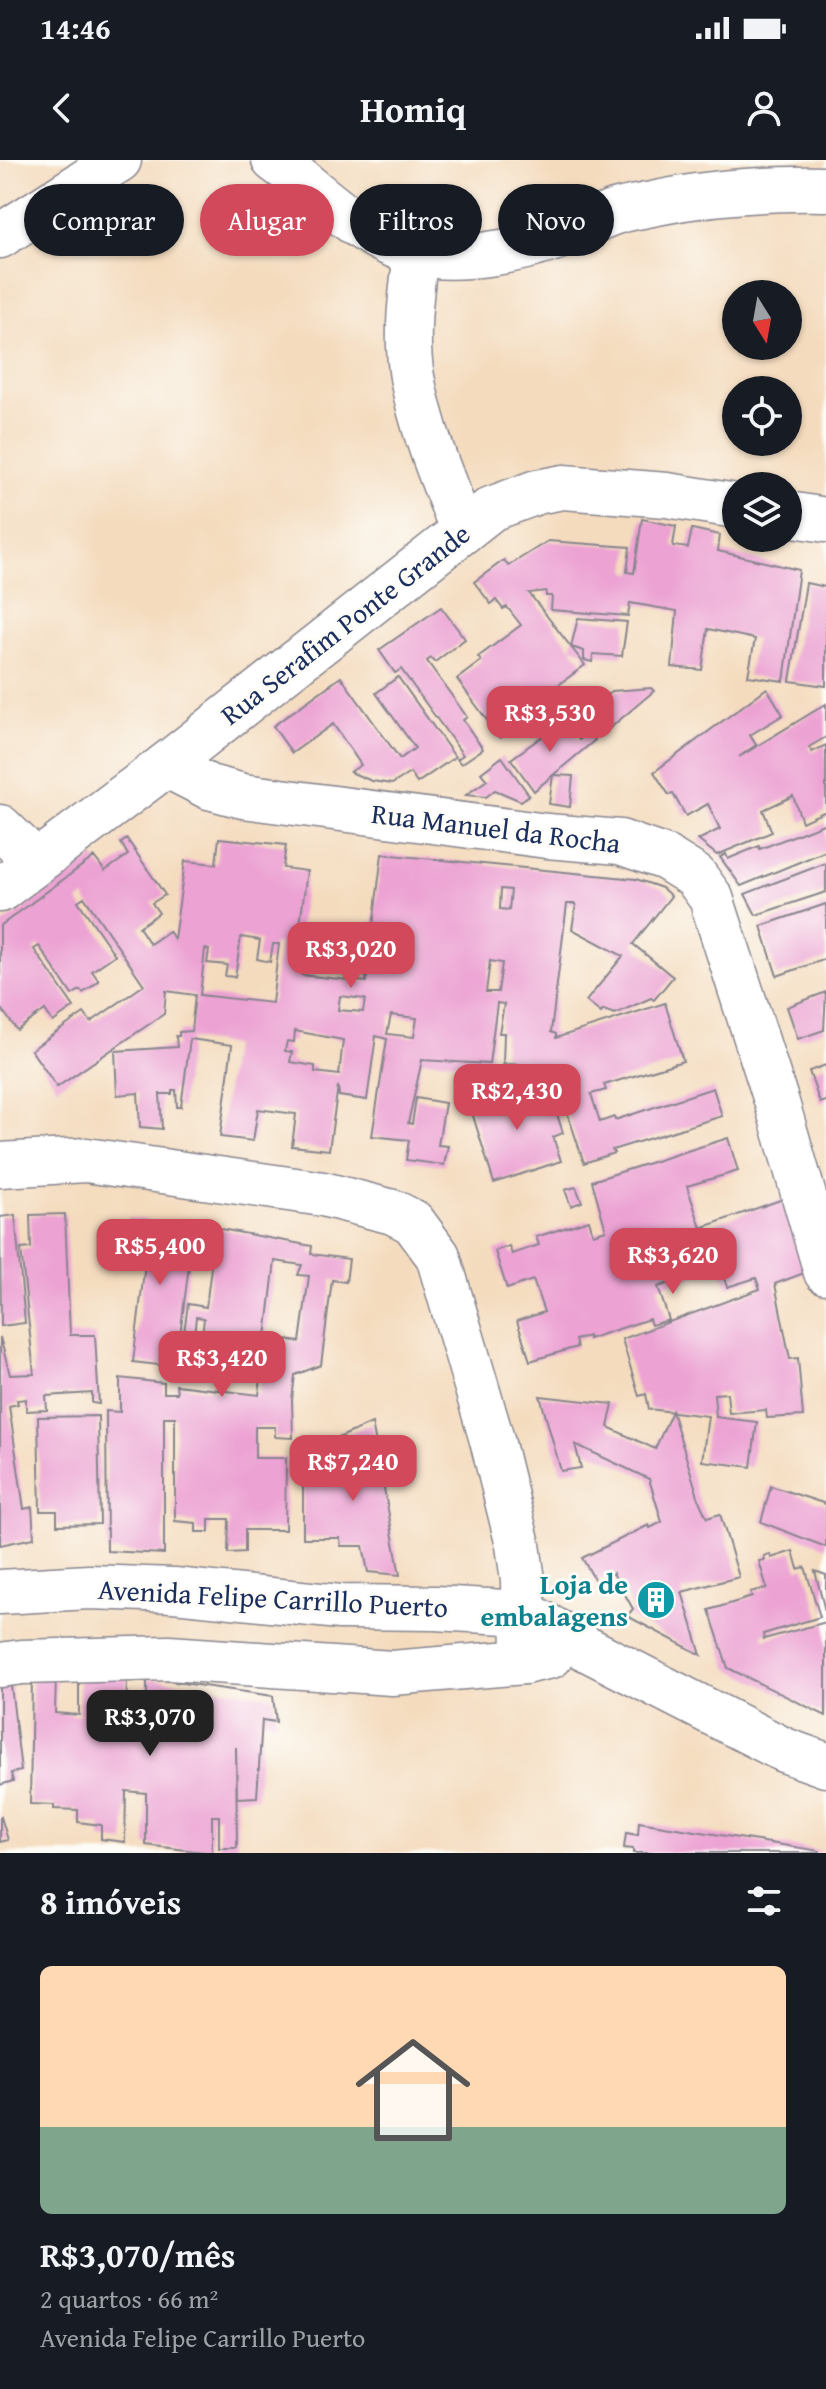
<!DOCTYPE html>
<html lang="pt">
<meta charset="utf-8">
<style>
:root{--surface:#171b24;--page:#20242c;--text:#f1f3f6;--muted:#9ea1a6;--line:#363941;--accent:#d1495b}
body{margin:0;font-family:"Gentium Book Plus",serif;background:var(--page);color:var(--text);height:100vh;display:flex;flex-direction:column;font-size:30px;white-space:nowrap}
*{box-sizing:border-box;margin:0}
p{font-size:26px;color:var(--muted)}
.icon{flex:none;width:44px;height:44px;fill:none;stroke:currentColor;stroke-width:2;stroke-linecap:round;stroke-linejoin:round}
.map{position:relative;height:1693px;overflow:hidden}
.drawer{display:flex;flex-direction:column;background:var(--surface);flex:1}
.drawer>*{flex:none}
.top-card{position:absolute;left:24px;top:24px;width:778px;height:72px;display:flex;gap:16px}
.needle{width:52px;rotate:169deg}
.fabs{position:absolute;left:722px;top:120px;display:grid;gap:16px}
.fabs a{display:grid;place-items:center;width:80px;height:80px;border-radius:50%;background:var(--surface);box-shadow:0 2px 6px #0004;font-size:40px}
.price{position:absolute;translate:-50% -68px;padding:0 18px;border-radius:16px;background:var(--accent);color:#fff;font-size:26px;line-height:52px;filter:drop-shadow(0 2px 4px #0008)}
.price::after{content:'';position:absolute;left:50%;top:48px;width:24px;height:18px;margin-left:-12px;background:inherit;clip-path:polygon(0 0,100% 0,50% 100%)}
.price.current{background:#222;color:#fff}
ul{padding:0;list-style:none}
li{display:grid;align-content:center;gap:16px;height:424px;padding:0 40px}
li+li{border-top:2px solid var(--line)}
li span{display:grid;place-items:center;height:248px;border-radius:12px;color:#555}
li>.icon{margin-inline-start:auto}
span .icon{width:144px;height:144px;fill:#fffc;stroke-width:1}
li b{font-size:34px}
h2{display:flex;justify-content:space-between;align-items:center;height:96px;padding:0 40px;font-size:34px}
.tag{padding:0 28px;border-radius:36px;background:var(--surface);box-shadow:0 2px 6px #0004;font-size:28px;line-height:72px}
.tag.current{background:var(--accent);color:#fff}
.status{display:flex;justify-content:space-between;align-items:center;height:56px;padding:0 40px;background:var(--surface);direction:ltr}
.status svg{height:22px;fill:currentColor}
header{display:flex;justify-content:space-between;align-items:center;height:104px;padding:0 40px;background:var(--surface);font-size:36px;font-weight:600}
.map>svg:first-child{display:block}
</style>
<div class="status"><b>14:46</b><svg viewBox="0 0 49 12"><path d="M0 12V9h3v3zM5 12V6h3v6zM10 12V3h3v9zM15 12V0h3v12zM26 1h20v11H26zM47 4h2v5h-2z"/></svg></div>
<header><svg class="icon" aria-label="back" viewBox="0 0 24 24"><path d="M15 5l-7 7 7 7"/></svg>Homiq<svg class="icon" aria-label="person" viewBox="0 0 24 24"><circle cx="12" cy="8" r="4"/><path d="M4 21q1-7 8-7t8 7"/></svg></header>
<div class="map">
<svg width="826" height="1693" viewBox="0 0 826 1693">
<rect width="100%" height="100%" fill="#fdfcf7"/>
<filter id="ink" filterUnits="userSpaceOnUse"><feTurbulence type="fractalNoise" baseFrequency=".0125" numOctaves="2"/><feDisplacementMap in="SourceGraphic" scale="16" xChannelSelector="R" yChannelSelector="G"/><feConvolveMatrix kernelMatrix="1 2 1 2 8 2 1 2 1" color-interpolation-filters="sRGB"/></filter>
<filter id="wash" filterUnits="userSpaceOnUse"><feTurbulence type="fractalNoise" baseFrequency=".006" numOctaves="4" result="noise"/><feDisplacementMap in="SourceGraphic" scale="32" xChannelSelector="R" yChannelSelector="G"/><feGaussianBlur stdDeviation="1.8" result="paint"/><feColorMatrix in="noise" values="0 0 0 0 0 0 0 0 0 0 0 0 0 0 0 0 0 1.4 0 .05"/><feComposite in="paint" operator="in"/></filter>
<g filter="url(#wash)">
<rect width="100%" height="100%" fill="#f4dbbe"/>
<g id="blocks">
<g fill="#eca2d3" fill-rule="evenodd">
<path d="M 642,359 L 676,366 L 673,386 L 688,388 L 692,369 L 720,375 L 718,391 L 799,410 L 784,521 L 748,516 L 755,479 L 708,469 L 702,510 L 672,507 L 677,451 L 630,443 L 628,456 L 551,450 L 552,436 L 546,436 L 546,431 L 529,433 L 571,487 L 578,458 L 627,462 L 622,496 L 593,494 L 592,502 L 584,500 L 584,491 L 571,487 L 585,505 L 521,553 L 526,559 L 500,578 L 457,519 L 481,501 L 478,497 L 521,465 L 507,447 L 503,449 L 496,440 L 491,444 L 474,422 L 504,400 L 508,406 L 548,381 L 630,387 L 627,412 L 634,413 Z"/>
<path d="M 806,423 L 826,427 L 826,526 L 790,521 Z"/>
<path d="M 441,447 L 465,479 L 435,502 L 431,498 L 427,501 L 467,557 L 463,560 L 483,589 L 461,604 L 457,599 L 463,595 L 401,509 L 395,513 L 379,490 Z"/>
<path d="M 341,517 L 400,599 L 415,588 L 376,533 L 398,517 L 455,597 L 417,623 L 410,613 L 392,624 L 372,621 L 350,612 L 361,605 L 333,564 L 292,593 L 273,566 Z"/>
<path d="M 651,528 L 654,531 L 610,568 L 593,546 L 612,531 Z"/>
<path d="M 767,528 L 783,555 L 750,575 L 756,585 L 739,597 L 826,544 L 826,577 L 809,587 L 812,592 L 826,585 L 826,651 L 802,662 L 793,636 L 763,650 L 772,672 L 717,695 L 698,680 L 720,669 L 708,644 L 686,656 L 673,634 L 669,635 L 654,612 Z"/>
<path d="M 565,560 L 579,580 L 590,573 L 595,580 L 534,631 L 511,599 Z"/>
<path d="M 502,597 L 529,635 L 521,641 L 495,630 L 486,637 L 466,635 L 487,620 L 481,613 Z"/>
<path d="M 553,615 L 573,616 L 570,647 L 549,644 Z"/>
<path d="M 826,663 L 826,691 L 741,726 L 720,697 L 726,694 L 728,699 L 759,686 L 760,689 Z"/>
<path d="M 219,678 L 286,685 L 283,708 L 307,711 L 296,795 L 304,796 L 302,815 L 366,822 L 382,694 L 636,719 L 662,728 L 671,736 L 633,784 L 673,817 L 654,840 L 651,838 L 615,854 L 603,850 L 601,853 L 586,841 L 623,796 L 572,769 L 576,744 L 567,744 L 551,872 L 556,874 L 556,878 L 665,843 L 683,901 L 604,925 L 606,930 L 591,934 L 600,962 L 614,957 L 615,960 L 713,928 L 722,956 L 612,990 L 614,993 L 584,1003 L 552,906 L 503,904 L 504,873 L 499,873 L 504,844 L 497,843 L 489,904 L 422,900 L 408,963 L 412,964 L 416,938 L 445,943 L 438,985 L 448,986 L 444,1005 L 406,1000 L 409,980 L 372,976 L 387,879 L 376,876 L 367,940 L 339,936 L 338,926 L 329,990 L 292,986 L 296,954 L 258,949 L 253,981 L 220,977 L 232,885 L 190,879 L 181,947 L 177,947 L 176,930 L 172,930 L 172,934 L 160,934 L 162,969 L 140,967 L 138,933 L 117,935 L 115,891 L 177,887 L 176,876 L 179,876 L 179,872 L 191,871 L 195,835 L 166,831 L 164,854 L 57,927 L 31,890 L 84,853 L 91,862 L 144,825 L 84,737 L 78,741 L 115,795 L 92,811 L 99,821 L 83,833 L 80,830 L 72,835 L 39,786 L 34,789 L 74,847 L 53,862 L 45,850 L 17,870 L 0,847 L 0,766 L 94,697 L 105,711 L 128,695 L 121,683 L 127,679 L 165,735 L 152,743 L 159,753 L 139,767 L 150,784 L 169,771 L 174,779 L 185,701 L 216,704 ZM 501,729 L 511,730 L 509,750 L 500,749 ZM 241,777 L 260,780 L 257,799 L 270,802 L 273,784 L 279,784 L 272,843 L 200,835 L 205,789 L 209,790 L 207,803 L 227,805 L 225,816 L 235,817 ZM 490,801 L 502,803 L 498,832 L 486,832 ZM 340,836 L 365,839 L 363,852 L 338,850 ZM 391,855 L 417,858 L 414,877 L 387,874 ZM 295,871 L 343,880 L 339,915 L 315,912 L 315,906 L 290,902 L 292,892 L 285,891 L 287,881 L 294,882 Z"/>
<path d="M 826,703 L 826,732 L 756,755 L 745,734 Z"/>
<path d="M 826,744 L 826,799 L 777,816 L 761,766 Z"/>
<path d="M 826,832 L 824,870 L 798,879 L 787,847 Z"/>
<path d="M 826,905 L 826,941 L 820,943 L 809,911 Z"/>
<path d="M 548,926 L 563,973 L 553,977 L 561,1001 L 494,1023 L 469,943 L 512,928 L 515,937 Z"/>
<path d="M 728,978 L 738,1011 L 687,1026 L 701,1068 L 783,1039 L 807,1112 L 775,1124 L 790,1199 L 798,1198 L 803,1256 L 767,1258 L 766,1250 L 729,1253 L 727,1233 L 714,1234 L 716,1257 L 757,1262 L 751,1307 L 702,1301 L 708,1256 L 649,1249 L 646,1234 L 639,1236 L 622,1179 L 760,1129 L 756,1118 L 727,1127 L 715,1090 L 701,1095 L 707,1111 L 658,1127 L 669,1160 L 651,1165 L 649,1159 L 588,1179 L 588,1176 L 575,1180 L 577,1187 L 530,1201 L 517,1161 L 544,1152 L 533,1120 L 507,1129 L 495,1091 L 509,1086 L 512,1094 L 539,1085 L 536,1077 L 589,1060 L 593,1074 L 606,1070 L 592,1021 Z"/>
<path d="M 576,1027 L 582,1042 L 571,1046 L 565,1030 Z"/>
<path d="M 65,1054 L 70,1175 L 95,1175 L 99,1244 L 92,1243 L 92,1233 L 46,1236 L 47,1250 L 26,1251 L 26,1239 L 17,1240 L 18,1244 L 9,1246 L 24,1349 L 32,1347 L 34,1378 L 0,1385 L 0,1177 L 10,1215 L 34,1214 L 21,1089 L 31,1088 L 30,1055 Z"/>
<path d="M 15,1055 L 25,1163 L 1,1166 L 0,1057 Z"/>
<path d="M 128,1058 L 194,1066 L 176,1207 L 133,1202 L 145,1103 L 123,1101 Z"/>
<path d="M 216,1068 L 312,1086 L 311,1094 L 349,1099 L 346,1122 L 332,1120 L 321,1205 L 295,1215 L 292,1240 L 293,1278 L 275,1277 L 275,1267 L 255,1267 L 255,1298 L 286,1298 L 285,1370 L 245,1370 L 245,1392 L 228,1393 L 229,1359 L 209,1359 L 209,1372 L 196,1372 L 196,1363 L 175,1361 L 175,1257 L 164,1257 L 164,1394 L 107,1391 L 106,1251 L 120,1252 L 120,1218 L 164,1223 L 164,1233 L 177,1233 L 176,1225 L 259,1235 L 262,1209 L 239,1203 L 240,1197 L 263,1200 L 265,1192 L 250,1190 L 252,1182 L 235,1180 L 233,1199 L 220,1197 L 219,1204 L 225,1204 L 225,1212 L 203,1210 L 204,1204 L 209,1205 L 209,1200 L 206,1199 L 208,1189 L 201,1188 L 199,1197 L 182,1193 L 183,1186 L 186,1187 L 187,1179 L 183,1179 L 188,1144 L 206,1147 ZM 275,1101 L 302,1105 L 298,1115 L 309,1116 L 300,1182 L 266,1177 ZM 196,1157 L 204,1158 L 201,1186 L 193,1186 Z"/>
<path d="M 540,1236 L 613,1244 L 608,1267 L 655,1289 L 672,1251 L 700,1343 L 707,1358 L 720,1354 L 739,1417 L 682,1432 L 701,1495 L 627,1456 L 633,1449 L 613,1413 L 596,1422 L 582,1398 L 649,1365 L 650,1368 L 662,1362 L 649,1319 L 575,1284 L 581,1308 L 561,1311 Z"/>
<path d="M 98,1256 L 100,1364 L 57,1365 L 57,1351 L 40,1351 L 38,1257 Z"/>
<path d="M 372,1263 L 400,1415 L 368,1412 L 363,1386 L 341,1386 L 340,1378 L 303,1378 L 303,1317 L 337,1317 L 336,1279 Z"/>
<path d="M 771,1326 L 826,1344 L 826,1387 L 761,1362 Z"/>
<path d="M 793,1391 L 798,1409 L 805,1407 L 820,1457 L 763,1474 L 764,1479 L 826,1462 L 826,1556 L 728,1508 L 709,1450 L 752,1437 L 750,1432 L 767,1428 L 759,1401 L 765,1400 L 764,1396 L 770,1394 L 771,1398 Z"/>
<path d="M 815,1411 L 826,1415 L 826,1451 L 825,1451 Z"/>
<path d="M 56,1516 L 55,1553 L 79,1555 L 79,1516 L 127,1517 L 126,1557 L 147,1559 L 147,1518 L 273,1536 L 276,1562 L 262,1560 L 257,1637 L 237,1638 L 236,1587 L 237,1688 L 219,1688 L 219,1656 L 212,1656 L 212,1693 L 146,1685 L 146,1633 L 126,1631 L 125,1682 L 101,1679 L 101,1665 L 78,1662 L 78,1650 L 54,1649 L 54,1645 L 30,1644 L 32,1517 Z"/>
<path d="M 10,1517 L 21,1611 L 11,1613 L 13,1621 L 0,1625 L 0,1518 Z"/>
<path d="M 1,1657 L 8,1680 L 0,1682 L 0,1658 Z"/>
<path d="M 639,1662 L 820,1691 L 820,1693 L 633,1693 L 633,1689 L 624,1688 L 626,1673 L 638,1675 Z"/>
</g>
</g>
</g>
<g filter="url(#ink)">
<use href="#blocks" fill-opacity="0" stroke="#88858e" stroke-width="2"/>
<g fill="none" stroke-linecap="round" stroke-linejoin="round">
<defs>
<g id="minor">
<path d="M 274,0 C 318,31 361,79 415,93 C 457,103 520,91 559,77 C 578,70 596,58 615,52 C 628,48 643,46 657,43 C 713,31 768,28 826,29"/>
<path d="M 0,76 L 119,0"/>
<path d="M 416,93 C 411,134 405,176 412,217 C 422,271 443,321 463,371"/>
<path d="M 788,354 L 826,360"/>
<path d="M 166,605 L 209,627 L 243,636 L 547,676 L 620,682 L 666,698 L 695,716 L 711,738 L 777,943 L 826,1112"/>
<path d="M 0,667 L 36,702"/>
<path d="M 0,730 L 166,605 L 491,349 L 537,332 L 563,327 L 667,335 L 736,346"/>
<path d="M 0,1005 L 86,1000 L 323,1034 L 393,1052 L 413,1062 L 438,1096 L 492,1280 L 518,1385 L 523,1420 L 524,1502"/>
<path d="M 0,1432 L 89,1427 L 174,1430 L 340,1447 L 435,1448 L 525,1453 L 585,1488 L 784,1590 L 826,1605"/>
<path d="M 0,1505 L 22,1502 L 169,1498 L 392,1513 L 524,1502 L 551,1496"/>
</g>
</defs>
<use href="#minor" stroke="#88858e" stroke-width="47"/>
<use href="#minor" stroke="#fff" stroke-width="44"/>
</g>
</g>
<defs>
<symbol id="building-disc" viewBox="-11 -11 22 22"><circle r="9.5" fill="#0f9aa8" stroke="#fdfcf7"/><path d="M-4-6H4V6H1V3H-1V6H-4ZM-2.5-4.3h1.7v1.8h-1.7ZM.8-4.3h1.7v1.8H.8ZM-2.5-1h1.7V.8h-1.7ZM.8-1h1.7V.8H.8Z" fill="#fff"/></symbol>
</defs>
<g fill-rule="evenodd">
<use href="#building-disc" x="634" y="1418" width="44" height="44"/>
</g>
<g text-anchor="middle" stroke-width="6" stroke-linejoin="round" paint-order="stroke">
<g font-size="28" fill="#1b2f5e" stroke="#fdfcf7">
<text transform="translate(345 464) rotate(-38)" y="10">Rua Serafim Ponte Grande</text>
<text transform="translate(496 668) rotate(7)" y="10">Rua Manuel da Rocha</text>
<text transform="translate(273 1438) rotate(3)" y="10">Avenida Felipe Carrillo Puerto</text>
</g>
<g font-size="28" font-weight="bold" fill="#0d838f" stroke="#fdfcf7" text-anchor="end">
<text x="628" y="1434">Loja de<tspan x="628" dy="32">embalagens</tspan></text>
</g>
</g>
</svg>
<div class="fabs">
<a><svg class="needle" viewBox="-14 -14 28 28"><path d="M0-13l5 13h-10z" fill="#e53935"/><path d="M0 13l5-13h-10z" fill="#9ea1a6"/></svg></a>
<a><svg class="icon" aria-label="locate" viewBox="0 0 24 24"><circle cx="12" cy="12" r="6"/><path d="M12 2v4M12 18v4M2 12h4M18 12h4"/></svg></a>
<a><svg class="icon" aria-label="layers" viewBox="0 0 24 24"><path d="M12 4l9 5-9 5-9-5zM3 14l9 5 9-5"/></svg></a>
</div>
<b class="price" style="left:550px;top:594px">R$3,530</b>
<b class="price" style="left:351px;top:830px">R$3,020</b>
<b class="price" style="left:517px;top:972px">R$2,430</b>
<b class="price" style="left:160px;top:1127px">R$5,400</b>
<b class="price" style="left:673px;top:1136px">R$3,620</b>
<b class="price" style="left:222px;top:1239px">R$3,420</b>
<b class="price" style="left:353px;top:1343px">R$7,240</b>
<b class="price current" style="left:150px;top:1598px">R$3,070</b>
<div class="top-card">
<a class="tag">Comprar</a>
<a class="tag current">Alugar</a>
<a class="tag">Filtros</a>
<a class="tag">Novo</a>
</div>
</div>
<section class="drawer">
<h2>8 imóveis<svg class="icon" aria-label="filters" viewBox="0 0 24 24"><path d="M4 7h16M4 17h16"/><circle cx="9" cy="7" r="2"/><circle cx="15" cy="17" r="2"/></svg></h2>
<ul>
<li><span style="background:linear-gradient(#ffd9b3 65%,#7fa58c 0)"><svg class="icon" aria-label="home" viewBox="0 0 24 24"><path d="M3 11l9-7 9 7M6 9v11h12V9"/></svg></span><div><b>R$3,070/mês</b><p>2 quartos · 66 m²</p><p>Avenida Felipe Carrillo Puerto</p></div></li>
</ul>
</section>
